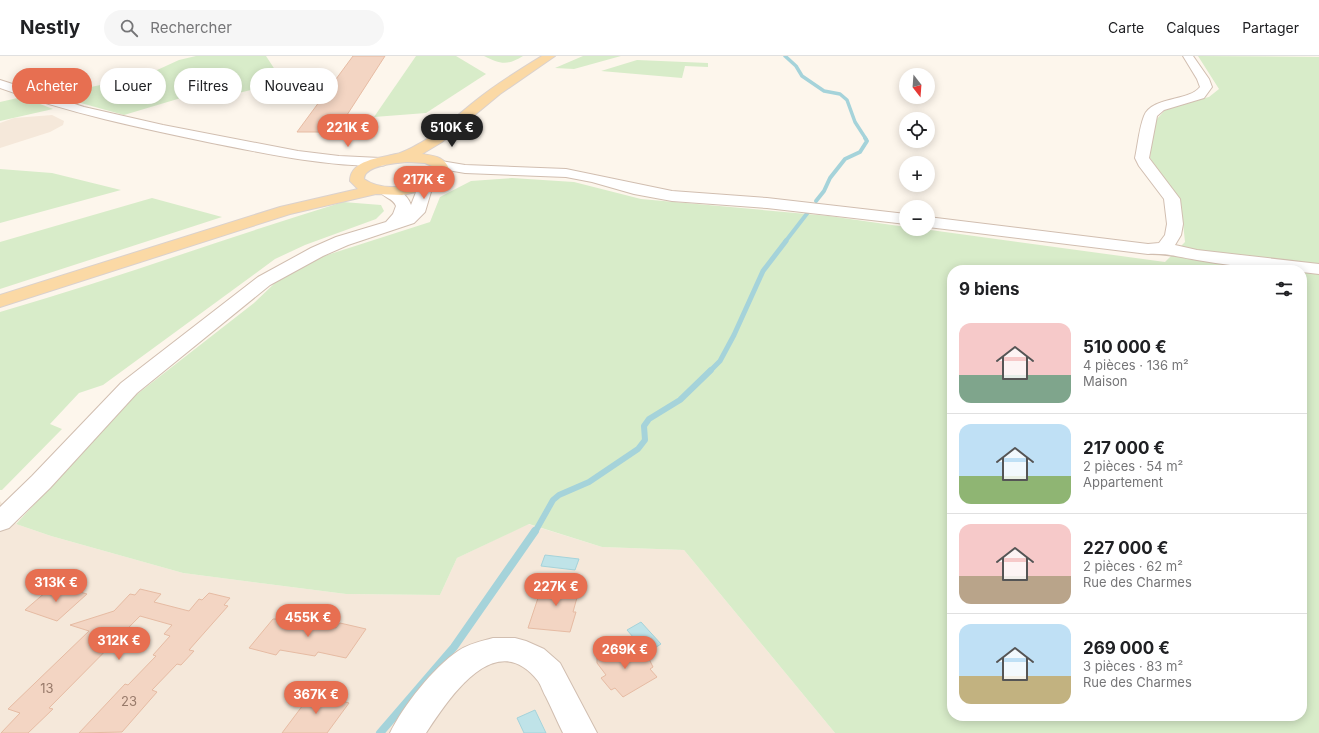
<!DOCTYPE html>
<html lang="fr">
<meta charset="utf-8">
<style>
:root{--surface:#fff;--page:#f6f6f6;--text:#202124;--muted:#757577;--line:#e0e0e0;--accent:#e76f51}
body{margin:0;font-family:Inter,sans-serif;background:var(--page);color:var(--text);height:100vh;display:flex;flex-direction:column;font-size:15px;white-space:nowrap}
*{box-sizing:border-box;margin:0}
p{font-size:13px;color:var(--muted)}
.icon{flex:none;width:22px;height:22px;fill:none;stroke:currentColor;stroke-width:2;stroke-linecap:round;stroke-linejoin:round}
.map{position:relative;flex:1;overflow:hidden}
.details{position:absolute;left:947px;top:209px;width:360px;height:456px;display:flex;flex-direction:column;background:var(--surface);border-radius:16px;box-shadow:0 2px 10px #0003}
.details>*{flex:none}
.guide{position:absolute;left:12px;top:12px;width:380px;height:36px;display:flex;gap:8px}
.needle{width:26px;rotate:163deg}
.buttons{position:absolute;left:899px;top:12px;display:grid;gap:8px}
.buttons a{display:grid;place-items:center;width:36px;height:36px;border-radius:50%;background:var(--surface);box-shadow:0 2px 10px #0003;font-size:20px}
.price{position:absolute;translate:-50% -34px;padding:0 9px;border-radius:14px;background:var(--accent);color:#fff;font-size:13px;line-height:26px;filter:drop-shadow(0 1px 2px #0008)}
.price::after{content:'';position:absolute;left:50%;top:24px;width:12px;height:9px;margin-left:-6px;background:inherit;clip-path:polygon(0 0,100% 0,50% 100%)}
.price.current{background:#222;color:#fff}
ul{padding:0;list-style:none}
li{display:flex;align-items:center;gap:12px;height:100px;padding:0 12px}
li+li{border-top:1px solid var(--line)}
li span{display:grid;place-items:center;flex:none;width:112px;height:80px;border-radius:12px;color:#555}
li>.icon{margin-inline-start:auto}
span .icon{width:48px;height:48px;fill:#fffc;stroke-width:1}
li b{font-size:17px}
h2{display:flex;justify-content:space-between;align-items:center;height:48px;padding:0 12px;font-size:17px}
.pill{padding:0 14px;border-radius:18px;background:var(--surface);box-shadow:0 2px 10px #0003;font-size:14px;line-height:36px}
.pill.current{background:var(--accent);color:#fff}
header{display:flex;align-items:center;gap:24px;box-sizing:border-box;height:56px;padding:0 20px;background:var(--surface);border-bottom:1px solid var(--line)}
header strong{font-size:19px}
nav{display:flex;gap:22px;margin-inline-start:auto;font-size:14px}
.search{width:280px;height:36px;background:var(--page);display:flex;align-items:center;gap:10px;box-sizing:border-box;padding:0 14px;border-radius:22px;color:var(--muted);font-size:15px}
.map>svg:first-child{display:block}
</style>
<header>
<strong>Nestly</strong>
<div class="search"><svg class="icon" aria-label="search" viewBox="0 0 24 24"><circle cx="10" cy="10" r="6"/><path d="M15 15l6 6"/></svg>Rechercher</div>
<nav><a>Carte</a><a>Calques</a><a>Partager</a></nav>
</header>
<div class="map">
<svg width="1319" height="677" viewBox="0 0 1319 677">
<rect width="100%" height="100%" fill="#fdf6ec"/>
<g fill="#f5e8da">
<path d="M 52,59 L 64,65 L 63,69 L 50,76 L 0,92 L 0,67 L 14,62 Z"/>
<path d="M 0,445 L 16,468 L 51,480 L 183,517 L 346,538 L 440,539 L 457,502 L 528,468 L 602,491 L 684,494 L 835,677 L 0,677 Z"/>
</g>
<g fill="#d8ecc9" fill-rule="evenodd">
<path d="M 196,0 L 266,0 L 283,26 L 222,41 L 191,39 L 124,59 L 52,39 L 144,20 L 179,4 Z"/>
<path d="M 416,0 L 456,0 L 486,18 L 426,57 L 374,61 Z"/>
<path d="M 484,0 L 523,0 C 507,10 500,8 484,0 Z"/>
<path d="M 583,0 L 621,0 L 574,13 L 555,12 Z"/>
<path d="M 1198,0 L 1319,1 L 1319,677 L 835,677 L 684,494 L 602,491 L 529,468 L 457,502 L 440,539 L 346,538 L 183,517 L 51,480 L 16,468 L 136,339 L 254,247 L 278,224 L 324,200 L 430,166 L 440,141 L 471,125 L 512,122 L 574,126 L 641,143 L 829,160 L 906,171 L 906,173 L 923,173 L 1165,206 L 1185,186 L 1181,148 L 1150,102 L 1155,65 L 1168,51 L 1209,41 L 1219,33 ZM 952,214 L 1302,214 L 1302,660 L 952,660 Z"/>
<path d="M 637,4 L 708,7 L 708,11 L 685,10 L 682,22 L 601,15 Z"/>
<path d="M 22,41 L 53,53 L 0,65 L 0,46 Z"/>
<path d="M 0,113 L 52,117 L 121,134 L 0,167 Z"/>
<path d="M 152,142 L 222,161 L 0,233 L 0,186 Z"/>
<path d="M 343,146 L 381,149 L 384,155 L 376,163 L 305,189 L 275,203 L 103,329 L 79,337 L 50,368 L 62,373 L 2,434 L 0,434 L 0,256 C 115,223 228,181 343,146 Z"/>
</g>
<g fill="#bfe3e8" stroke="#a5d3da">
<path d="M 545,499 L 579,503 L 575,514 L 541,510 Z"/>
<path d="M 641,566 L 661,588 L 647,597 L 627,574 Z"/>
<path d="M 535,654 L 546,677 L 524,677 L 517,662 Z"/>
</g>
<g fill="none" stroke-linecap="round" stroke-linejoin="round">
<path stroke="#a5d3da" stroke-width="3.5" d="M 785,0 L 796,10 L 802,20 L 824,35 L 840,38 L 847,44 L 855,66 L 866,83"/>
<g stroke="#a5d3da" stroke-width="4">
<path d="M 816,145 L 824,135 L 830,122 L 845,103 L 860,96 L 867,85 L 865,82"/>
<path d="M 785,186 L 809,155"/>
</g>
<path stroke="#a5d3da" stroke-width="5" d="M 710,315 L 720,305 L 734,279 L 763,215 L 786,185"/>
<path stroke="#a5d3da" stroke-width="6" d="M 535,476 L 553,444 L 559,439 L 589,426 L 638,393 L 645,384 L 644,370 L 649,363 L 680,344 L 711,314"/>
<path stroke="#a5d3da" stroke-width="8" d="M 380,677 L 454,591 L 535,475"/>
</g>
<g fill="#f3d5c3" stroke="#e6bba3">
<path d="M 353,0 L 385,0 L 336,76 L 297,76 Z"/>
<path d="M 550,524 L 581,527 L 573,556 L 576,556 L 570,576 L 528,572 L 540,536 L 548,531 Z"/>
<path d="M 54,529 L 87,538 L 57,565 L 25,554 Z"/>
<path d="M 140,533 L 161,538 L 154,546 L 189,555 L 199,543 L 202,544 L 209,537 L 230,542 L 224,549 L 228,550 L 189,594 L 194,595 L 181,609 L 177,608 L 152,634 L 157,636 L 122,676 L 79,677 L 125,628 L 128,629 L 156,600 L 153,599 L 170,580 L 164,578 L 172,569 L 140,560 L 49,652 L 53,653 L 28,677 L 1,677 L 20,657 L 8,653 L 89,575 L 70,569 L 114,555 L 130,538 L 135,539 Z"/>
<path d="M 278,562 L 301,567 L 303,564 L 336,572 L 340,567 L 366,573 L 346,602 L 318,596 L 315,600 L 280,594 L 276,599 L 249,592 L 273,563 L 277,563 Z"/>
<path d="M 622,587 L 636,605 L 647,599 L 653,611 L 650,613 L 657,621 L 623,641 L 615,632 L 611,634 L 601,622 L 606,619 L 597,607 L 597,599 Z"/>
<path d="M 312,637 L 349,647 L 327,677 L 282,677 Z"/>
</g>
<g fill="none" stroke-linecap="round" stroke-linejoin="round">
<defs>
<g id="minor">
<path d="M 1183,0 L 1193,0 L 1209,23 L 1212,31 L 1204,42 L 1164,54 L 1157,60 L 1149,102 L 1180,143 L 1183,168 L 1181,179 L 1175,189 L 1197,194 L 1319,208 L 1319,218 L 1302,216 L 1302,214 C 1267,214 1231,210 1197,204 C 1179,201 1167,197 1148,198 L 928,171 L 928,161 L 1148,188 L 1159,187 L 1165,179 L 1167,168 L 1164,143 L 1139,110 L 1135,102 C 1138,88 1139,73 1144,60 C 1152,40 1188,46 1200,31 L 1197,23 Z"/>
<path d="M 0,24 L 84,51 L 163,69 L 298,95 L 339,100 L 380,102 L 385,103 L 387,106 L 385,109 L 380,110 C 323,110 268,98 212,87 C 140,72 69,57 0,32 Z"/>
<path d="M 441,105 L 465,109 L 566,113 L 672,135 L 767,142 L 906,158 L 906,168 L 767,152 L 672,145 L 634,138 L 592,126 L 566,121 L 465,117 L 436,112 L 434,109 L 436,106 Z"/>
<path d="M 425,124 L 430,126 L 433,129 L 425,156 L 414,167 L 348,189 L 323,200 L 270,229 L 137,337 L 50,432 L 9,472 L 0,475 L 0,451 L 32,420 L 121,327 L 258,221 L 311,192 L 336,181 L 386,166 L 393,158 L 396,150 C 393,142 384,142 379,135 L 382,132 C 393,129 407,137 411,149 L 420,126 Z"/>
<path d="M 493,582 L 515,582 L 526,585 L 544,593 L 560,607 L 597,677 L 563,677 C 557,665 552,653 546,641 C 543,636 541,629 538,625 C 495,570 448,644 426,677 L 390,677 C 403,650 434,611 458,595 C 468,588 482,585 493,582 Z"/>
</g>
<path id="major" d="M 542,0 L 555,0 L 500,38 L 442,86 L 422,98 C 436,100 446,101 450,116 L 443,126 L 433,131 L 421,135 L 402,139 L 376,138 L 290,158 L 0,251 L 0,239 L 280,151 L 358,133 L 350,125 C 350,104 380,102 396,98 C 402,97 409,93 415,90 C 437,79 455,61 474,46 C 495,29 519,14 542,0 ZM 407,106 L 425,107 L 434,111 L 436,116 C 421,133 382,136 364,123 C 364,109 397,107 407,106 Z"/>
</defs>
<use href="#minor" stroke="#d1beb0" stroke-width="2"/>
<use href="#major" stroke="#dad1cd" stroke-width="2"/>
<use href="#minor" fill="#fff" fill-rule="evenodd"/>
<use href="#major" fill="#fbd9a5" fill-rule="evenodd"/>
</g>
<g text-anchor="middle" stroke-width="4" stroke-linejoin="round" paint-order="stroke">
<g font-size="13" fill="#987a6a">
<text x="47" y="637">13</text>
<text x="129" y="650">23</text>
</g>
</g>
</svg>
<div class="buttons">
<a><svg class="needle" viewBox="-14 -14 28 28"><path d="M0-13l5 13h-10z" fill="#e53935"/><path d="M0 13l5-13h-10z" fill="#757577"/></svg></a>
<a><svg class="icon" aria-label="locate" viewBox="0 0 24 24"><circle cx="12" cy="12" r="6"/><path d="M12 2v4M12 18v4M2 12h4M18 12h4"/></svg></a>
<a>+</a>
<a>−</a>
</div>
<b class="price" style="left:348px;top:92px">221K €</b>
<b class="price current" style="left:452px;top:92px">510K €</b>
<b class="price" style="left:424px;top:144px">217K €</b>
<b class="price" style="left:56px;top:547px">313K €</b>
<b class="price" style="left:556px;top:551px">227K €</b>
<b class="price" style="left:308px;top:582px">455K €</b>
<b class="price" style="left:119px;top:605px">312K €</b>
<b class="price" style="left:625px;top:614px">269K €</b>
<b class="price" style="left:316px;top:659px">367K €</b>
<div class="guide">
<a class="pill current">Acheter</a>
<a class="pill">Louer</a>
<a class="pill">Filtres</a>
<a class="pill">Nouveau</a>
</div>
<section class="details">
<h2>9 biens<svg class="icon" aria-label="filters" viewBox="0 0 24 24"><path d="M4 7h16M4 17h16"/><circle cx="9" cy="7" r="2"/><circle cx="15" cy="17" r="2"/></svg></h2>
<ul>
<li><span style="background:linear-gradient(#f6c9c9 65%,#7fa58c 0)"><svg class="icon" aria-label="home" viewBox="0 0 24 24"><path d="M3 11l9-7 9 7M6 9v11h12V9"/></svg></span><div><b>510 000 €</b><p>4 pièces · 136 m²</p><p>Maison</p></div></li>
<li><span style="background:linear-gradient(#bfe0f5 65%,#8fb573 0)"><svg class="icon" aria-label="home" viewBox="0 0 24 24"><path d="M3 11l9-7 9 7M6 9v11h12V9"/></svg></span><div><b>217 000 €</b><p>2 pièces · 54 m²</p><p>Appartement</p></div></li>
<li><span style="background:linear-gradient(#f6c9c9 65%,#b9a48a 0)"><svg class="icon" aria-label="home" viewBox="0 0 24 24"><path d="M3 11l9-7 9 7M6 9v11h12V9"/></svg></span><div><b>227 000 €</b><p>2 pièces · 62 m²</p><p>Rue des Charmes</p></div></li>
<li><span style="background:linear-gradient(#bfe0f5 65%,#c2b280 0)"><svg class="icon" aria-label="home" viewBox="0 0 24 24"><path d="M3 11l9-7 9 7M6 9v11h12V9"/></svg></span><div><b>269 000 €</b><p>3 pièces · 83 m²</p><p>Rue des Charmes</p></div></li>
</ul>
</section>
</div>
